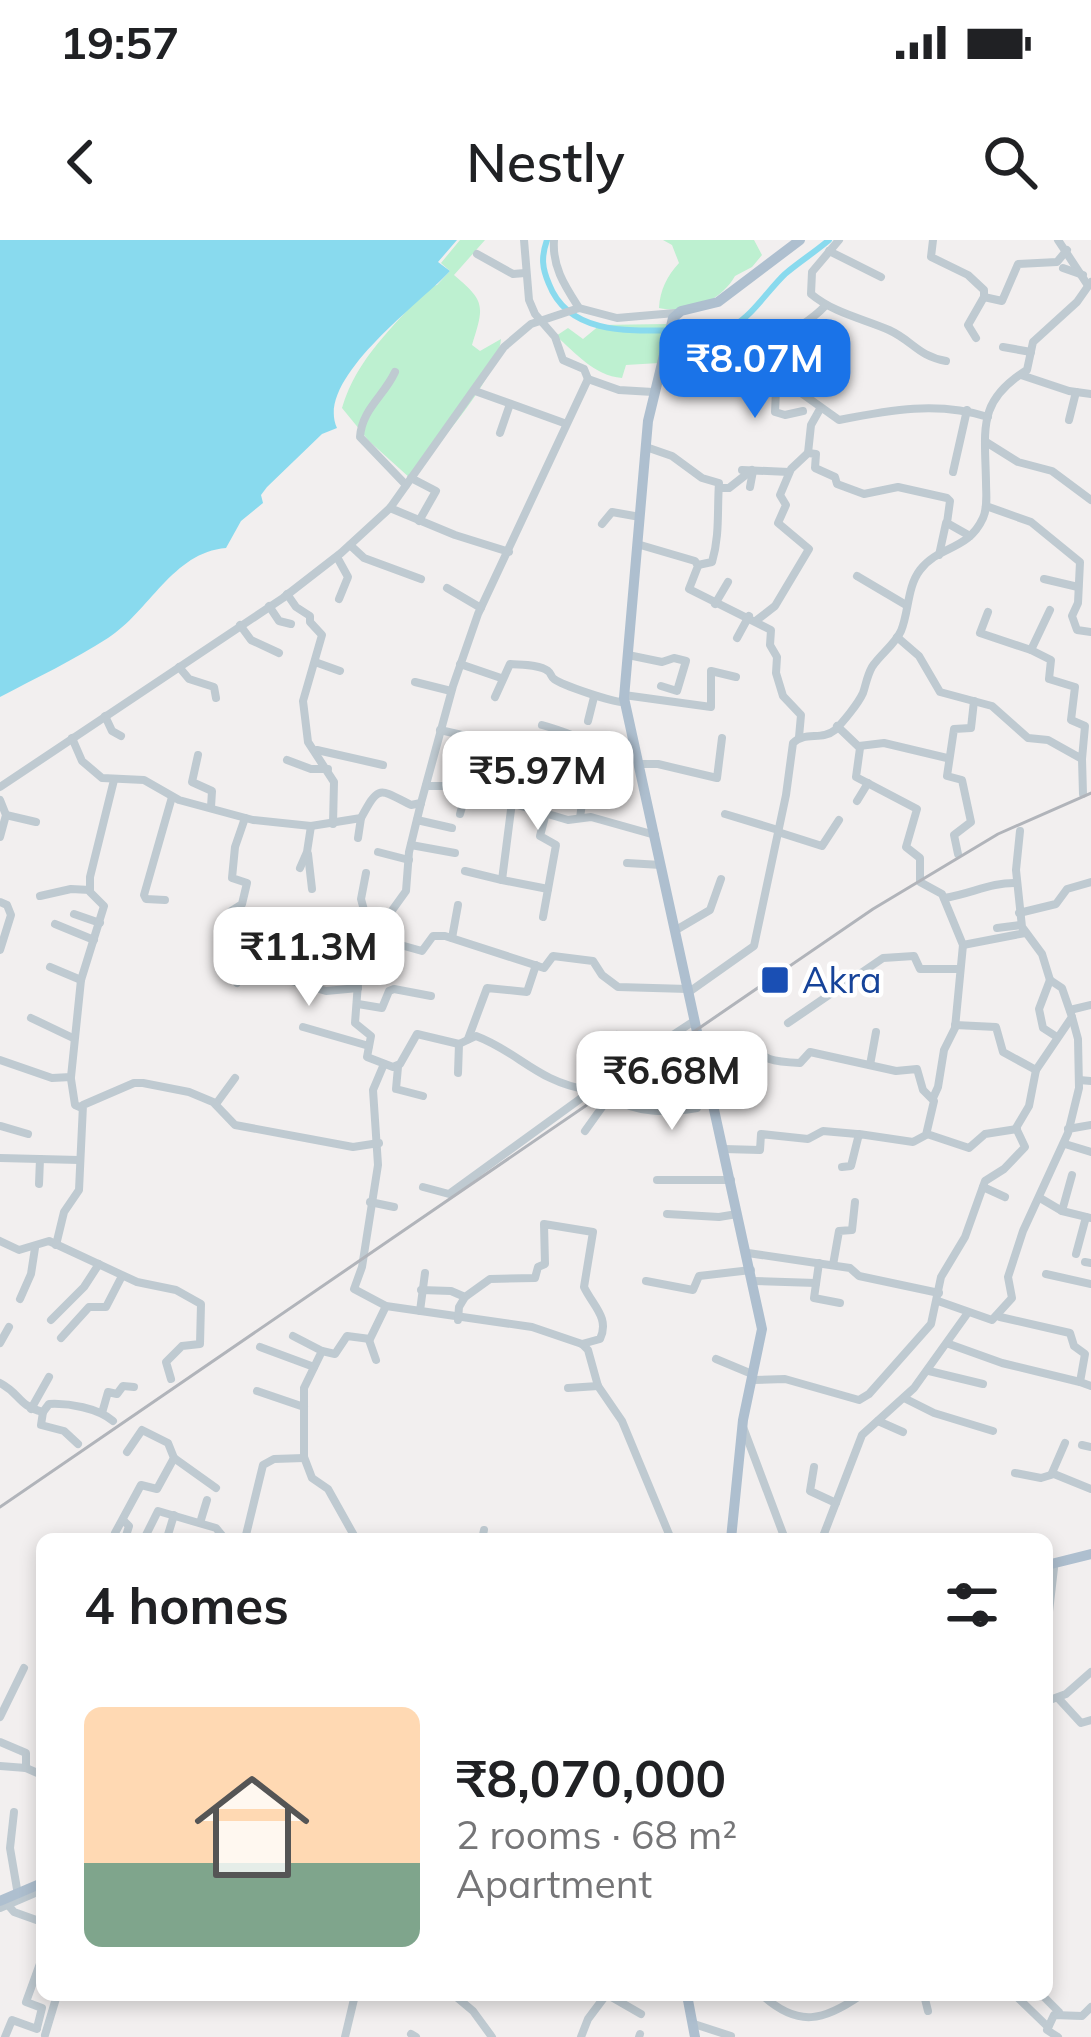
<!DOCTYPE html>
<meta charset="utf-8">
<style>
:root{--surface:#fff;--page:#f2f2f2;--text:#202124;--muted:#757577;--line:#e0e0e0;--accent:#1a73e8}
body{margin:0;font-family:Mulish,sans-serif;background:var(--page);color:var(--text);height:100vh;display:flex;flex-direction:column;font-size:45px;white-space:nowrap}
*{box-sizing:border-box;margin:0}
p{font-size:39px;color:var(--muted)}
.icon{flex:none;width:66px;height:66px;fill:none;stroke:currentColor;stroke-width:2;stroke-linecap:round;stroke-linejoin:round}
.map{position:relative;flex:1;overflow:hidden}
.sheet{position:absolute;left:36px;top:1293px;width:1017px;height:468px;display:flex;flex-direction:column;background:var(--surface);border-radius:18px;box-shadow:0 6px 18px #0003}
.sheet>*{flex:none}
.price{position:absolute;translate:-50% -102px;padding:0 27px;border-radius:24px;background:#fff;color:#222;font-size:39px;line-height:78px;filter:drop-shadow(0 3px 6px #0008)}
.price::after{content:'';position:absolute;left:50%;top:72px;width:36px;height:27px;margin-left:-18px;background:inherit;clip-path:polygon(0 0,100% 0,50% 100%)}
.price.current{background:var(--accent);color:#fff}
ul{padding:0;list-style:none}
li{display:flex;align-items:center;gap:36px;height:300px;padding:0 48px}
li+li{border-top:3px solid var(--line)}
li span{display:grid;place-items:center;flex:none;width:336px;height:240px;border-radius:18px;color:#555}
li>.icon{margin-inline-start:auto}
span .icon{width:144px;height:144px;fill:#fffc;stroke-width:1}
li b{font-size:51px}
h2{display:flex;justify-content:space-between;align-items:center;height:144px;padding:0 48px;font-size:51px}
.status{display:flex;justify-content:space-between;align-items:center;height:84px;padding:0 60px;background:var(--surface);direction:ltr}
.status svg{height:33px;fill:currentColor}
header{display:flex;justify-content:space-between;align-items:center;height:156px;padding:0 48px;background:var(--surface);font-size:54px;font-weight:600}
.map>svg:first-child{display:block}
</style>
<div class="status"><b>19:57</b><svg viewBox="0 0 49 12"><path d="M0 12V9h3v3zM5 12V6h3v6zM10 12V3h3v9zM15 12V0h3v12zM26 1h20v11H26zM47 4h2v5h-2z"/></svg></div>
<header><svg class="icon" aria-label="back" viewBox="0 0 24 24"><path d="M15 5l-7 7 7 7"/></svg>Nestly<svg class="icon" aria-label="search" viewBox="0 0 24 24"><circle cx="10" cy="10" r="6"/><path d="M15 15l6 6"/></svg></header>
<div class="map">
<svg width="1091" height="1797" viewBox="0 0 1091 1797">
<rect width="100%" height="100%" fill="#f2efef"/>
<g fill="#bdf0d0">
<path d="M 460,0 L 485,0 L 454,35 C 486,62 484,66 472,105 L 480,111 L 501,99 C 497,141 437,203 411,239 L 369,201 L 342,168 C 357,117 395,86 428,47 L 437,45 L 450,31 L 441,23 Z"/>
<path d="M 663,0 L 754,0 L 762,15 L 752,27 L 735,36 C 720,62 690,74 659,68 C 660,50 667,36 679,23 L 672,5 Z"/>
<path d="M 666,84 L 668,95 L 659,123 L 626,125 L 622,138 C 594,136 575,112 556,96 L 568,88 L 583,99 L 600,85 Z"/>
</g>
<path fill="#89daee" d="M 0,0 L 457,0 L 438,22 L 450,31 C 421,63 314,139 337,188 L 322,194 L 267,247 L 261,255 L 263,263 L 241,281 L 226,308 C 173,312 149,372 108,398 C 74,420 36,438 0,457 Z"/>
<g fill="none" stroke-linecap="round" stroke-linejoin="round">
<path stroke="#89daee" stroke-width="6" d="M 547,0 C 541,17 542,28 549,44 C 569,96 632,91 678,90 C 695,90 717,93 733,86 C 752,76 769,49 785,34 C 799,22 815,12 829,0"/>
<g stroke="#bfcad1" stroke-width="8">
<path d="M 524,0 L 529,60 L 535,74 L 555,97 L 563,120 L 584,129 L 588,139"/>
<path d="M 554,0 C 552,27 565,46 579,68"/>
<path d="M 839,0 L 812,32 L 811,54 C 834,73 861,78 889,90 C 913,101 918,116 946,121"/>
<path d="M 933,0 L 931,17 L 968,35 L 984,50 L 984,57 L 968,85 L 976,98"/>
<path d="M 1058,0 L 1087,44"/>
<path d="M 829,11 L 881,37"/>
<path d="M 477,14 L 513,34 L 525,33"/>
<path d="M 1063,28 L 1083,35"/>
<path d="M 984,57 L 1002,61 L 1018,24 L 1057,22 L 1067,10"/>
<path d="M 1003,107 L 1031,112"/>
<path d="M 662,125 L 726,117 L 776,127 C 779,87 800,93 825,66"/>
<path d="M 776,127 L 797,150 L 839,180 C 890,170 938,161 988,177"/>
<path d="M 395,132 C 384,156 362,169 360,197 L 406,245"/>
<path d="M 783,133 L 776,150 L 775,172 L 785,175 L 803,171"/>
<path d="M 1021,135 L 1069,151 L 1091,154"/>
<path d="M 475,151 L 564,183"/>
<path d="M 653,152 L 619,150 L 588,139 L 478,374 L 453,446 L 421,563 L 409,612 L 406,651 L 370,701 L 358,743 L 355,783 L 371,796 L 367,817 L 393,827 L 400,824 L 417,794 L 459,804 L 476,796 C 519,812 537,842 589,850 L 694,781"/>
<path d="M 1069,180 L 1076,152"/>
<path d="M 500,193 L 510,164"/>
<path d="M 986,202 L 1018,222 L 1052,231 L 1091,260"/>
<path d="M 646,207 L 672,216 L 702,238 L 719,243 C 717,271 720,295 712,322 L 698,325"/>
<path d="M 808,213 L 811,185 L 820,169"/>
<path d="M 742,230 L 789,232"/>
<path d="M 953,232 L 967,170"/>
<path d="M 411,238 L 436,251 L 419,281"/>
<path d="M 750,247 L 753,231"/>
<path d="M 719,248 L 729,248 L 752,230"/>
<path d="M 986,266 L 1031,282 L 1080,322 L 1078,363 L 1072,376 L 1077,390 L 1091,392"/>
<path d="M 390,268 L 455,295 L 509,312"/>
<path d="M 602,284 L 612,272 L 640,277"/>
<path d="M 637,304 L 695,321 L 698,326 L 689,349 L 771,390 L 770,405 L 777,417 L 776,433 L 783,456 L 801,475 L 799,497"/>
<path d="M 350,305 L 364,318 L 421,339"/>
<path d="M 939,315 L 946,283"/>
<path d="M 337,317 L 348,337 L 339,359"/>
<path d="M 857,336 L 906,365"/>
<path d="M 1044,339 L 1078,347"/>
<path d="M 447,348 L 481,368"/>
<path d="M 287,354 L 296,367 L 310,376 L 310,382 L 322,395 L 303,461 L 308,502 L 334,542 L 333,584"/>
<path d="M 715,364 L 728,342"/>
<path d="M 269,366 L 279,381 L 291,384"/>
<path d="M 988,372 L 980,393 L 1031,410"/>
<path d="M 757,380 L 775,366 L 809,309 L 778,283 L 786,265 L 780,255 L 791,229 L 808,213 L 816,214 L 815,228 L 835,237 L 837,244 L 864,254 L 898,247 L 947,258 L 950,261 L 947,283 L 970,296"/>
<path d="M 240,385 L 251,400 L 279,413"/>
<path d="M 897,397 L 919,416 L 940,452 L 992,466 L 1028,498 L 1048,500 L 1082,519 L 1085,486 L 1071,480 L 1075,447 L 1049,439 L 1051,420 L 1031,410 L 1050,370"/>
<path d="M 737,398 L 749,376"/>
<path d="M 628,415 L 662,422 L 674,418 L 686,421 L 677,451 L 661,446"/>
<path d="M 315,422 L 340,431"/>
<path d="M 460,424 L 501,438"/>
<path d="M 179,427 L 189,439 L 214,447 L 216,458"/>
<path d="M 415,442 L 451,451"/>
<path d="M 624,455 L 711,467 L 711,431 L 736,437"/>
<path d="M 495,457 L 510,424 C 521,425 539,424 548,431 C 551,433 551,437 554,439 C 562,445 614,463 624,462"/>
<path d="M 105,476 L 112,491 L 121,496"/>
<path d="M 588,481 L 594,457"/>
<path d="M 837,486 L 860,508 L 856,537 L 917,569 L 906,607 L 920,618 L 920,642 L 942,654 L 963,705 L 955,788 L 944,810 L 938,847 L 933,858"/>
<path d="M 440,490 L 497,503 L 501,510 L 522,516 L 538,506 L 553,506 L 564,517 L 604,524 L 603,508 C 582,499 565,491 542,485"/>
<path d="M 72,498 L 82,521 L 102,538 L 144,540 L 179,560 L 253,580 L 311,586 L 361,578 C 379,545 378,548 411,565 L 421,563"/>
<path d="M 859,506 L 884,503 L 947,518"/>
<path d="M 317,510 L 383,525"/>
<path d="M 198,515 L 192,542 L 212,551 L 211,567"/>
<path d="M 1082,519 L 1083,554"/>
<path d="M 287,520 L 311,529 L 328,529"/>
<path d="M 640,524 L 658,524 L 717,538 L 722,498"/>
<path d="M 426,546 L 454,546 L 568,580 L 591,577 L 655,595"/>
<path d="M 562,546 L 583,556 L 580,578"/>
<path d="M 0,547 L 283,358 L 341,313 L 390,268 L 504,107 L 531,84 L 579,68 L 617,78 L 675,73"/>
<path d="M 0,560 L 6,575 L 0,597"/>
<path d="M 857,561 L 868,543"/>
<path d="M 460,574 L 467,549"/>
<path d="M 725,574 L 778,590"/>
<path d="M 6,575 L 36,582"/>
<path d="M 417,580 L 452,588"/>
<path d="M 778,592 L 822,606 L 839,580"/>
<path d="M 358,598 L 361,578"/>
<path d="M 411,605 L 455,613"/>
<path d="M 378,612 L 409,620"/>
<path d="M 308,614 L 312,649"/>
<path d="M 958,614 L 954,595 L 971,582 L 962,540 L 947,536 L 954,489 L 971,488 L 974,461"/>
<path d="M 627,623 L 661,625"/>
<path d="M 300,628 L 307,612 L 311,586"/>
<path d="M 465,631 L 502,640 L 512,562"/>
<path d="M 366,633 L 361,659 L 364,670 L 381,682"/>
<path d="M 502,640 L 548,649"/>
<path d="M 40,656 L 71,649 L 90,650"/>
<path d="M 944,658 C 971,654 991,642 1017,643"/>
<path d="M 165,660 L 146,659 L 144,655 L 172,557"/>
<path d="M 0,662 L 7,665 L 11,675 L 0,710"/>
<path d="M 231,671 L 242,664 L 247,643 L 232,638 L 235,607 L 245,578"/>
<path d="M 1019,673 L 1056,664 L 1067,649 L 1091,642"/>
<path d="M 74,674 L 100,683"/>
<path d="M 543,677 L 556,605 L 540,596 L 546,573"/>
<path d="M 55,684 L 94,700"/>
<path d="M 997,688 L 1021,685"/>
<path d="M 676,690 L 710,670 L 721,639"/>
<path d="M 323,693 L 368,704"/>
<path d="M 372,697 L 422,711 L 433,696 L 445,696 L 544,728 L 553,716 L 593,721 L 602,735 L 618,747 L 688,749"/>
<path d="M 452,698 L 458,665"/>
<path d="M 963,705 L 1025,693"/>
<path d="M 365,715 L 390,721"/>
<path d="M 324,719 L 361,730"/>
<path d="M 50,727 L 81,740"/>
<path d="M 1050,740 L 1039,769 L 1043,788 L 1057,797"/>
<path d="M 237,743 L 244,727 L 326,751 L 358,748"/>
<path d="M 689,752 L 754,706 L 786,555 L 793,503 C 805,491 822,501 835,490 C 843,482 858,464 863,453 C 866,444 867,436 872,427 C 880,415 895,404 901,391 C 909,372 907,347 920,330 C 939,305 968,311 983,278 C 988,267 986,254 986,242 C 985,188 977,161 1027,130 L 1033,102 L 1077,62 L 1091,42"/>
<path d="M 358,764 L 382,768 L 389,751 L 394,749 L 431,756"/>
<path d="M 1070,770 L 1091,765"/>
<path d="M 31,778 L 73,798"/>
<path d="M 788,783 L 883,718 L 914,716 L 920,729 L 959,729"/>
<path d="M 955,785 L 996,787 L 1003,812 L 1036,830"/>
<path d="M 303,787 L 369,806"/>
<path d="M 468,799 L 487,748 L 527,752 L 536,725"/>
<path d="M 613,800 L 640,817 L 654,819"/>
<path d="M 704,812 L 737,796 C 766,817 760,821 800,823 L 810,812 L 896,831 L 917,829 L 923,850 L 934,861 L 926,895 L 913,902 L 859,894 L 851,926 L 842,927"/>
<path d="M 0,820 L 52,838 L 71,837 L 81,740 L 104,666 L 90,652 L 90,637 L 114,540"/>
<path d="M 384,824 L 373,850 L 378,925 L 362,1027 L 354,1049 L 386,1066 L 532,1087 L 582,1104 L 588,1110 L 598,1146 L 622,1181 L 671,1299"/>
<path d="M 870,825 L 876,792"/>
<path d="M 398,827 L 396,849 L 423,856"/>
<path d="M 458,833 L 459,804"/>
<path d="M 71,839 L 75,865 L 82,868"/>
<path d="M 1079,840 L 1091,841"/>
<path d="M 587,850 L 617,795"/>
<path d="M 685,851 L 712,851"/>
<path d="M 216,864 L 235,838"/>
<path d="M 1,886 L 28,894"/>
<path d="M 1068,889 L 1091,885"/>
<path d="M 585,891 L 610,856 C 636,874 667,873 697,868 L 696,851"/>
<path d="M 927,894 L 969,908 L 985,894 L 1017,889"/>
<path d="M 1065,904 L 1091,912"/>
<path d="M 724,909 L 760,910 L 761,894 L 808,899 L 823,891 L 857,894"/>
<path d="M 0,918 L 79,920"/>
<path d="M 657,940 L 731,940"/>
<path d="M 39,944 L 40,919"/>
<path d="M 423,947 L 449,954 L 591,851"/>
<path d="M 983,947 L 1005,957"/>
<path d="M 1040,958 L 1062,971 L 1091,978"/>
<path d="M 370,962 L 394,967"/>
<path d="M 1062,971 L 1072,935"/>
<path d="M 667,974 L 719,977 L 737,974"/>
<path d="M 0,1001 L 19,1010 L 49,1001 L 137,1042 L 176,1050 L 201,1064 L 200,1104 L 182,1106 L 166,1122 L 171,1139"/>
<path d="M 56,1005 L 64,972 L 79,950 L 83,865 L 134,843 L 143,843 L 189,852 L 213,862 L 235,885 L 353,907 L 379,903"/>
<path d="M 748,1013 L 850,1028 L 859,1036 L 939,1053"/>
<path d="M 1076,1014 L 1086,977"/>
<path d="M 1085,1022 L 1091,1023"/>
<path d="M 819,1023 L 814,1058 L 840,1063"/>
<path d="M 833,1025 L 839,991 L 852,990 L 855,962"/>
<path d="M 1046,1034 L 1091,1044"/>
<path d="M 646,1041 L 693,1050 L 699,1036 L 751,1030"/>
<path d="M 753,1041 L 816,1043"/>
<path d="M 421,1050 L 451,1051 L 465,1057 L 490,1039 L 535,1038 L 538,1027 L 545,1024 L 544,984 L 593,992 L 584,1047 C 593,1066 610,1078 600,1099 L 582,1104"/>
<path d="M 20,1059 L 31,1034 L 35,1008"/>
<path d="M 938,1061 L 992,1080 L 1012,1058 L 1008,1037 L 1023,991 L 1068,893 L 1079,848 L 1078,799 L 1072,777"/>
<path d="M 420,1071 L 425,1033"/>
<path d="M 1000,1077 L 1070,1093 L 1074,1106 L 1085,1114 L 1080,1142 L 1091,1146"/>
<path d="M 51,1080 L 84,1047 L 99,1024"/>
<path d="M 458,1080 L 459,1067 L 465,1057"/>
<path d="M 293,1096 L 322,1111"/>
<path d="M 61,1098 L 89,1067 L 106,1067 L 122,1036"/>
<path d="M 369,1100 L 376,1120"/>
<path d="M 0,1103 L 9,1087"/>
<path d="M 949,1104 L 1002,1123 L 1080,1142"/>
<path d="M 260,1107 L 314,1127"/>
<path d="M 716,1119 L 752,1134"/>
<path d="M 929,1131 L 983,1144"/>
<path d="M 753,1140 L 785,1139 L 859,1160 L 869,1154 L 931,1084 L 941,1037 L 965,997 L 985,941 L 1004,929 L 1025,907 L 1016,888 L 1029,866 L 1036,830 L 1072,777 L 1062,748 L 1050,740 L 1042,714 L 1022,687 L 1016,630 L 1020,591"/>
<path d="M 0,1143 C 21,1154 17,1165 43,1172 L 49,1164 C 69,1163 98,1168 113,1181"/>
<path d="M 568,1148 L 598,1146"/>
<path d="M 257,1151 L 304,1167"/>
<path d="M 904,1158 L 934,1173 L 993,1191"/>
<path d="M 31,1169 L 49,1137"/>
<path d="M 43,1172 L 41,1185 L 64,1191 L 78,1204"/>
<path d="M 102,1173 L 108,1152 L 117,1154 L 123,1146 L 134,1147"/>
<path d="M 878,1181 L 903,1192"/>
<path d="M 743,1187 L 785,1299"/>
<path d="M 1082,1205 L 1091,1207"/>
<path d="M 174,1218 L 216,1248"/>
<path d="M 814,1227 L 810,1251 L 836,1263"/>
<path d="M 1015,1233 L 1041,1238 L 1054,1234 L 1091,1249"/>
<path d="M 1052,1233 L 1065,1203"/>
<path d="M 123,1280 L 129,1286 L 125,1299"/>
<path d="M 200,1283 L 207,1260"/>
<path d="M 115,1293 L 141,1245 L 157,1249 L 174,1218 L 168,1203 L 142,1190 L 127,1212"/>
<path d="M 167,1298 L 174,1275"/>
<path d="M 144,1299 L 158,1271 L 216,1288 L 225,1299"/>
<path d="M 245,1299 L 263,1225 L 274,1219 L 304,1218"/>
<path d="M 356,1299 L 328,1249 L 312,1238 L 304,1217 L 304,1148 L 322,1111 L 335,1114 L 347,1096 L 370,1099 L 386,1066"/>
<path d="M 482,1299 L 484,1290"/>
<path d="M 822,1299 L 862,1195 L 914,1148 L 967,1074"/>
<path d="M 1047,1389 L 1054,1328"/>
<path d="M 1058,1458 L 1081,1483 L 1091,1480"/>
<path d="M 1047,1461 L 1066,1454 L 1091,1432"/>
<path d="M 0,1477 L 24,1428"/>
<path d="M 0,1502 L 26,1513 L 26,1528"/>
<path d="M 0,1526 L 26,1528 L 42,1535"/>
<path d="M 14,1572 L 10,1608 L 17,1649"/>
<path d="M 8,1665 L 14,1672 L 42,1682"/>
<path d="M 0,1668 L 42,1650"/>
<path d="M 454,1755 L 473,1771 L 492,1797"/>
<path d="M 608,1755 L 641,1774"/>
<path d="M 762,1755 C 798,1788 824,1781 861,1755"/>
<path d="M 924,1755 L 928,1771"/>
<path d="M 1015,1755 L 1048,1787"/>
<path d="M 1042,1755 L 1059,1772"/>
<path d="M 694,1784 L 731,1796"/>
<path d="M 37,1788 L 42,1768 L 26,1762 L 42,1718"/>
<path d="M 411,1794 L 416,1797"/>
<path d="M 45,1795 L 57,1755"/>
<path d="M 5,1797 L 12,1780 L 37,1789"/>
<path d="M 345,1797 L 355,1755"/>
<path d="M 581,1797 L 588,1779 L 606,1755"/>
<path d="M 639,1797 L 640,1794"/>
<path d="M 1058,1797 L 1047,1790 L 1054,1775 L 1082,1776 L 1091,1767"/>
</g>
<g stroke="#aebfcf" stroke-width="10">
<path d="M 731,1299 L 743,1180 L 762,1089 L 624,458 L 648,181 L 673,78 L 681,71 L 718,62 L 800,0"/>
<path d="M 1047,1325 L 1091,1314"/>
<path d="M 0,1661 L 42,1643"/>
<path d="M 687,1755 L 695,1797"/>
</g>
<path stroke="#b1b4ba" stroke-width="3" d="M 0,1267 L 873,669 L 998,594 L 1091,553"/>
</g>
<rect fill="#1a4fb4" stroke="#fff" stroke-width="4.5" x="760" y="725" width="30" height="30" rx="6"/>
<g text-anchor="middle" stroke-width="9" stroke-linejoin="round" paint-order="stroke">
<g font-size="36" fill="#164399" stroke="#fff" text-anchor="start">
<text x="802" y="753">Akra</text>
</g>
</g>
</svg>
<b class="price current" style="left:755px;top:181px">₹8.07M</b>
<b class="price" style="left:538px;top:593px">₹5.97M</b>
<b class="price" style="left:309px;top:769px">₹11.3M</b>
<b class="price" style="left:672px;top:893px">₹6.68M</b>
<section class="sheet">
<h2>4 homes<svg class="icon" aria-label="filters" viewBox="0 0 24 24"><path d="M4 7h16M4 17h16"/><circle cx="9" cy="7" r="2"/><circle cx="15" cy="17" r="2"/></svg></h2>
<ul>
<li><span style="background:linear-gradient(#ffd9b3 65%,#7fa58c 0)"><svg class="icon" aria-label="home" viewBox="0 0 24 24"><path d="M3 11l9-7 9 7M6 9v11h12V9"/></svg></span><div><b>₹8,070,000</b><p>2 rooms · 68 m²</p><p>Apartment</p></div></li>
</ul>
</section>
</div>
